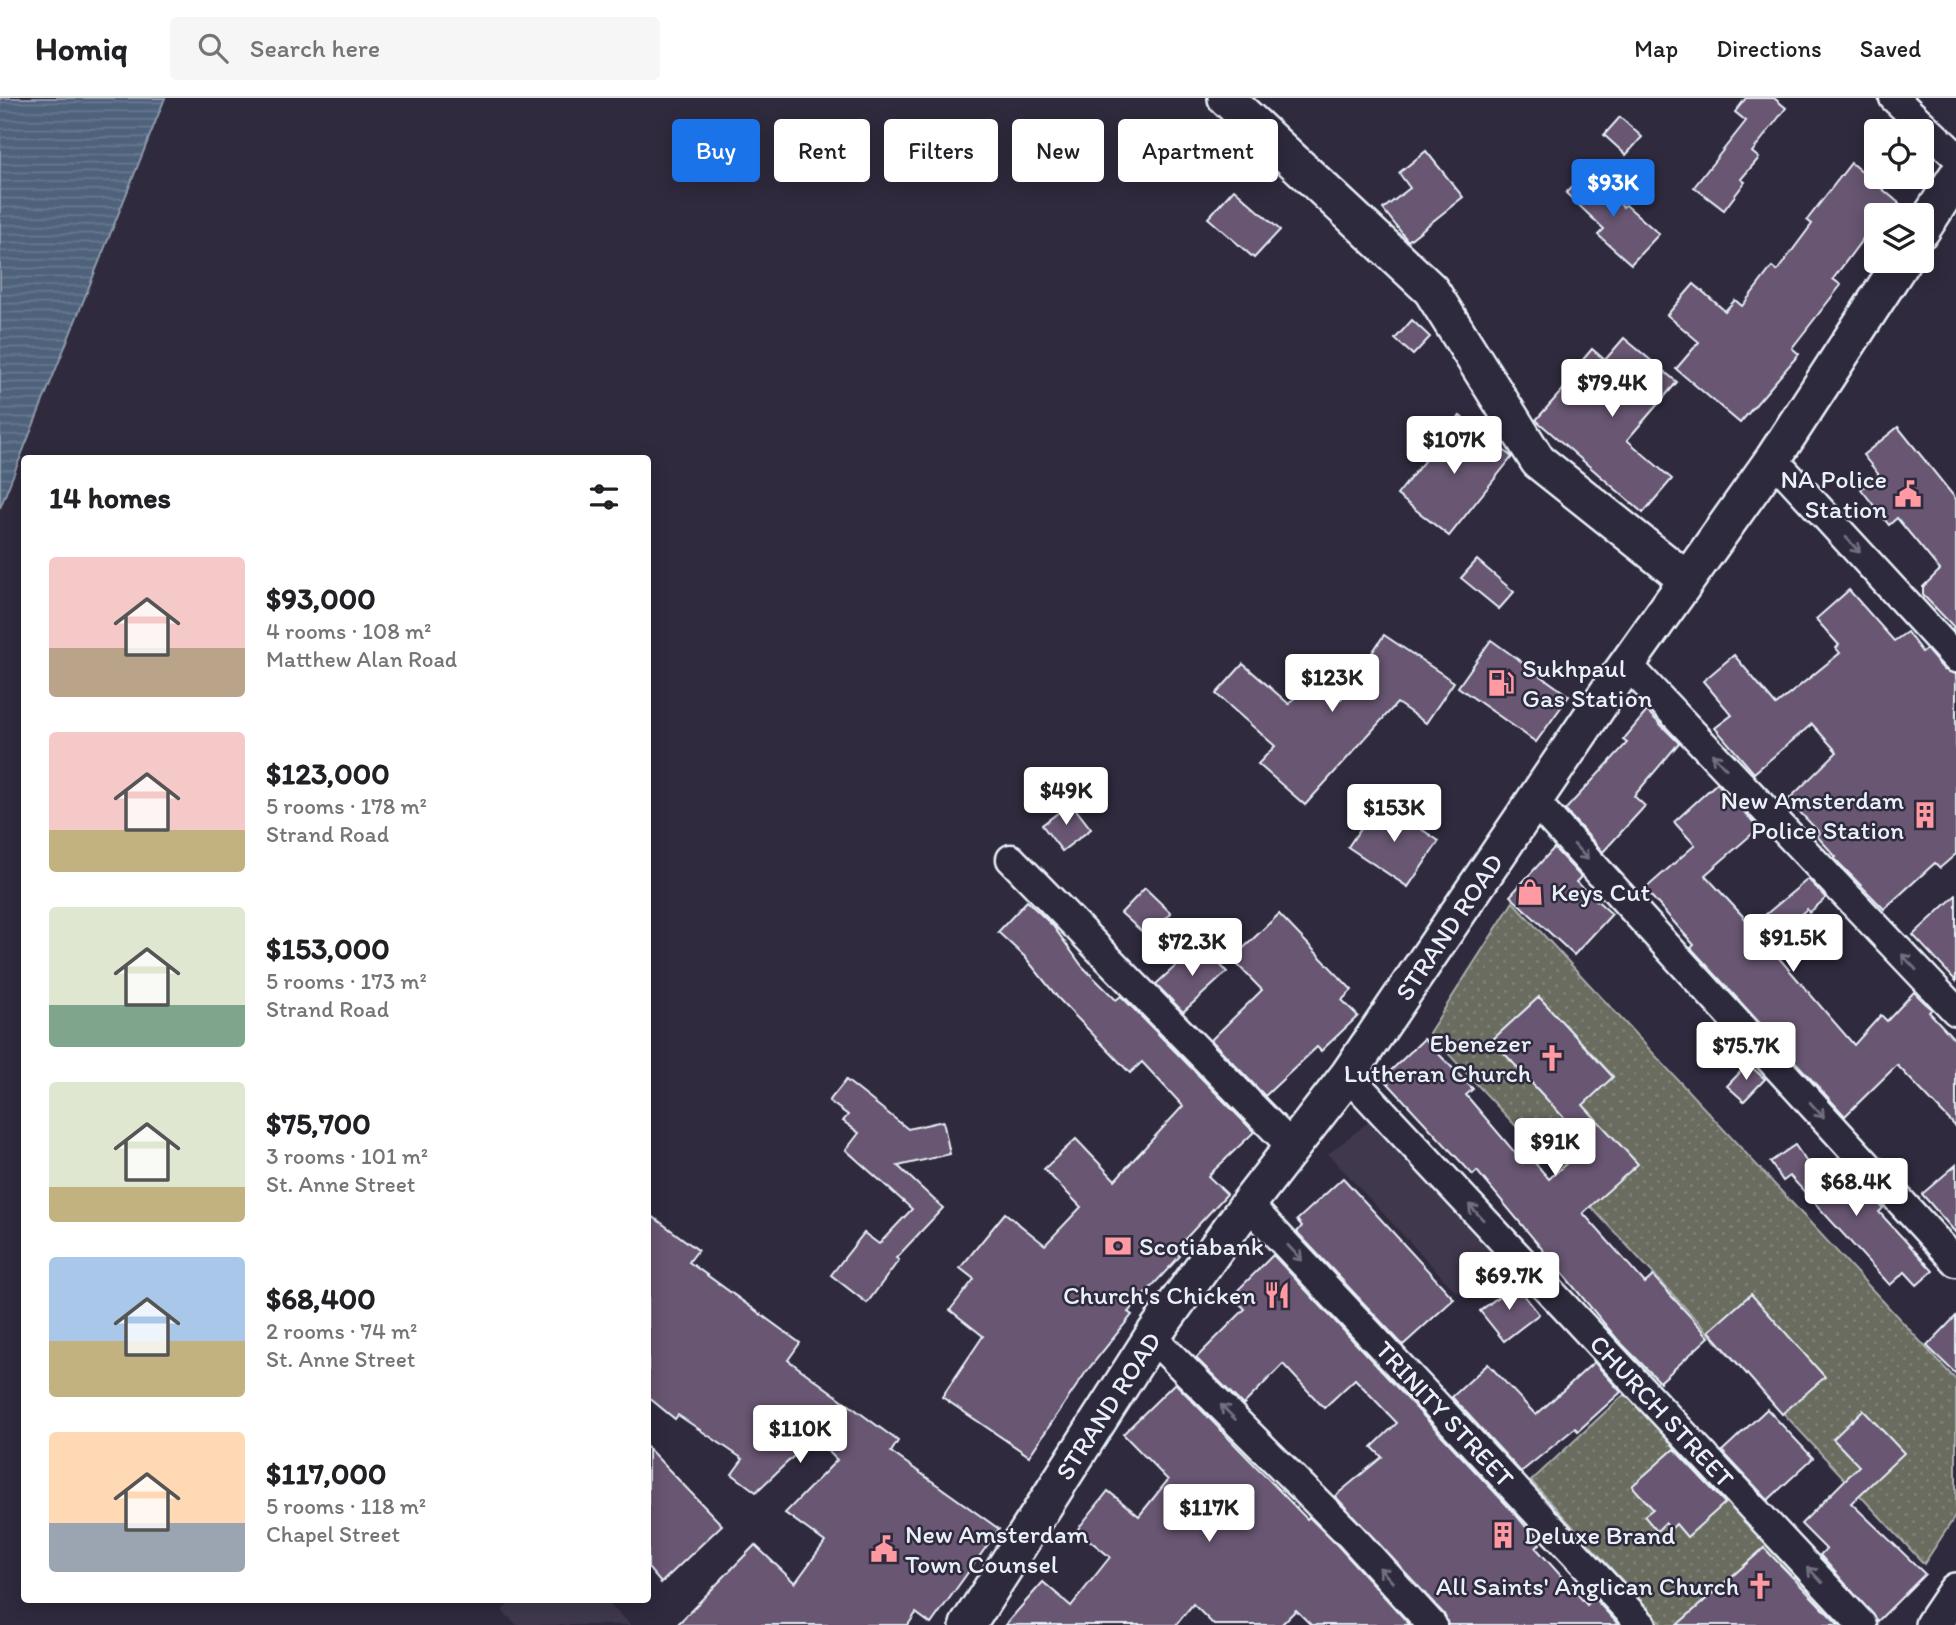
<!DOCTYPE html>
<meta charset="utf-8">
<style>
:root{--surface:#fff;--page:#f6f6f6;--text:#202124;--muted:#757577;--line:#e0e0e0;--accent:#1a73e8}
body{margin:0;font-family:Itim,sans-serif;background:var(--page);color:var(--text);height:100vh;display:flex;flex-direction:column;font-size:26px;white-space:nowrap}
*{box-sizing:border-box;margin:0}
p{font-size:23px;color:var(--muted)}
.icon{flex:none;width:38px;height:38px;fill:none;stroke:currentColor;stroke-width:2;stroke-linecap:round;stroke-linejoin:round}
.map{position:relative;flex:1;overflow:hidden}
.sheet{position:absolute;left:21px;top:357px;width:630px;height:1148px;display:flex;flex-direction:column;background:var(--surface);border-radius:7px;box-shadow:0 4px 18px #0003}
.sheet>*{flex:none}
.hud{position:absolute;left:672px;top:21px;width:665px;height:63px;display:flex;gap:14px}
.tools{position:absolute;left:1864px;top:21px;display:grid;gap:14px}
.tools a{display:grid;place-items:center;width:70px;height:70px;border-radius:7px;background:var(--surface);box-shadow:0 4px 18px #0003;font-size:35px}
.price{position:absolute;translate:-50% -60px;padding:0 16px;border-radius:7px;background:#fff;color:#222;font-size:23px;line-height:46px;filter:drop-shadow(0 2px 4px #0008)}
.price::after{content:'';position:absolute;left:50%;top:42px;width:21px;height:16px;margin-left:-10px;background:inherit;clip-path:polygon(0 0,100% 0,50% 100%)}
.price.selected{background:var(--accent);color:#fff}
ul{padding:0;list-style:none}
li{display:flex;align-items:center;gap:21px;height:175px;padding:0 28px}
li span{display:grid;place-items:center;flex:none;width:196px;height:140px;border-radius:7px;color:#555}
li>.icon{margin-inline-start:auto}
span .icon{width:84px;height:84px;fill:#fffc;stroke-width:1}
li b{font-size:30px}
h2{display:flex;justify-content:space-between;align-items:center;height:84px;padding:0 28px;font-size:30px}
.pill{padding:0 24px;border-radius:7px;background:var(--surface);box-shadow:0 4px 18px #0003;font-size:24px;line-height:63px}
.pill.selected{background:var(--accent);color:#fff}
header{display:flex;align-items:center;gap:42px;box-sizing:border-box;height:98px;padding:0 35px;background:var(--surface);border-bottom:2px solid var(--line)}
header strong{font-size:33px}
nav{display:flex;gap:38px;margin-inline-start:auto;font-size:24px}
.search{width:490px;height:63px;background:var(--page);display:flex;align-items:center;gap:18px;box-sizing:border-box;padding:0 24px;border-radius:7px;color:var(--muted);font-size:26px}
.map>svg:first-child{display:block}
</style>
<header>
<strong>Homiq</strong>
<div class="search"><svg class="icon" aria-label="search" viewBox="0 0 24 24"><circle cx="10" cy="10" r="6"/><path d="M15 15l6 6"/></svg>Search here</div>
<nav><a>Map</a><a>Directions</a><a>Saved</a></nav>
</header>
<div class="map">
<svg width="1956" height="1527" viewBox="0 0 1956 1527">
<defs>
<pattern id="garden-dots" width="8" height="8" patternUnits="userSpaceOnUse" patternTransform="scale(1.75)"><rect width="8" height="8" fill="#696c5e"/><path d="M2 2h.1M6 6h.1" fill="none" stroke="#7e8176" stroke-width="1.8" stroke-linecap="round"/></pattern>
<pattern id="water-rules" width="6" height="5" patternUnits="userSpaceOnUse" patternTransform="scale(1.75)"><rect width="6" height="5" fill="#50627b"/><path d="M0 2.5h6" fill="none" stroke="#69798e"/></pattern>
</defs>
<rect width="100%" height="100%" fill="#2f2a3d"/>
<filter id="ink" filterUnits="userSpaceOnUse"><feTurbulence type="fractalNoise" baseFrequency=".0143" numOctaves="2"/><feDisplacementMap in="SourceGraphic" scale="14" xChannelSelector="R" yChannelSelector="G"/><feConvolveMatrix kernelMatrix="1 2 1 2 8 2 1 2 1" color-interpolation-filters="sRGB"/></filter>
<g filter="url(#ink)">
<g fill="#40384d">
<path d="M 1370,1023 L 1500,1164 L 1457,1195 L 1328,1056 Z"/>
<path d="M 513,1502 L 605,1502 L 631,1527 L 517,1527 L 502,1513 Z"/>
</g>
<g fill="url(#garden-dots)" stroke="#a8aeab" stroke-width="2" fill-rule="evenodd">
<path d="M 1513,804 L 1956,1282 L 1956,1417 L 1924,1466 L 1429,935 ZM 1539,899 L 1613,978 L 1566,1022 L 1492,942 Z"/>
<path d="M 1627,1294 L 1847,1527 L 1834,1527 L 1764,1450 L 1677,1527 L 1663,1527 L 1531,1383 Z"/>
</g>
<path fill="url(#water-rules)" stroke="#8d9bad" stroke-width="2" d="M 0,0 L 165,0 L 0,410 Z"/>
<g fill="#675772" stroke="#e8f1f8" stroke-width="2">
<path d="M 1746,0 L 1774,0 L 1786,10 L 1752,54 L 1759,60 L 1741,81 L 1745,84 L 1724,112 L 1694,89 L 1746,23 L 1735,14 Z"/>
<path d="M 1620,19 L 1642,39 L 1626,57 L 1604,37 Z"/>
<path d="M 1426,53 L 1463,99 L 1408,143 L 1383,111 L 1410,90 L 1399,75 Z"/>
<path d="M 1851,65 L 1899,105 L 1889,117 L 1876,117 L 1876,123 L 1833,181 L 1841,187 L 1792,250 L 1799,256 L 1740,325 L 1676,271 L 1699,244 L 1667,217 L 1694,186 L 1725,213 L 1735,202 L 1742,208 L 1772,169 L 1777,173 L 1812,126 L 1807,122 Z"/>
<path d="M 1586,74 L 1623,109 L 1626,107 L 1659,136 L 1631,166 L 1598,137 L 1604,131 L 1566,95 Z"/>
<path d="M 1234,91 L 1280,132 L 1254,160 L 1208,120 Z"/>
<path d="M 1412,222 L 1430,239 L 1413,257 L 1395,241 Z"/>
<path d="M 1624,240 L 1677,284 L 1627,342 L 1672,381 L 1643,415 L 1536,322 L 1567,287 L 1564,284 L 1592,251 L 1605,262 Z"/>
<path d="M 1460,318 L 1512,359 L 1449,438 L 1397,397 Z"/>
<path d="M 1898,329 L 1956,401 L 1956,535 L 1952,531 L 1954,529 L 1923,497 L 1923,489 L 1940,472 L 1897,420 L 1889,427 L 1861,391 L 1879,377 L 1863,357 Z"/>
<path d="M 1477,462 L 1514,494 L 1499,511 L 1461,480 Z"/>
<path d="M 1849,492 L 1894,543 L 1907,534 L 1922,554 L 1926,551 L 1944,572 L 1956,576 L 1956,756 L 1940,770 L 1935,765 L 1884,811 L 1834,760 L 1836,759 L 1817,738 L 1820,735 L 1788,702 L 1837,654 L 1812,626 L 1754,675 L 1715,630 L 1732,617 L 1703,583 L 1734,557 L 1776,607 L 1840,555 L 1836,550 L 1839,547 L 1816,521 Z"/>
<path d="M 1384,537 L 1454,584 L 1426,625 L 1397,605 L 1305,707 L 1258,666 L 1275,648 L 1216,596 L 1243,566 L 1289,606 L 1314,578 L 1341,601 Z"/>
<path d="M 1491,542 L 1569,598 L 1536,644 L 1458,589 Z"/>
<path d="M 1647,613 L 1679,645 L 1634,698 L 1645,708 L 1603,754 L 1565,712 L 1627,645 L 1623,642 Z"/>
<path d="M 1717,685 L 1759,730 L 1705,777 L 1752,828 L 1808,781 L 1826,800 L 1809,815 L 1807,811 L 1766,845 L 1854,947 L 1881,917 L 1887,923 L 1914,894 L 1924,904 L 1932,911 L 1929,914 L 1956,943 L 1956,1029 L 1897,967 L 1845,1018 L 1691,850 L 1694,847 L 1645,791 L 1695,747 L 1674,724 Z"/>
<path d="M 1379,703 L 1439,743 L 1408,789 L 1348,749 Z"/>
<path d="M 1071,705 L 1091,731 L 1062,753 L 1042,727 Z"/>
<path d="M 1554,750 L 1581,779 L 1576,784 L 1612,816 L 1574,857 L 1510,798 Z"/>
<path d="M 1145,790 L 1171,815 L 1148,839 L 1121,815 Z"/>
<path d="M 1956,797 L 1956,883 L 1913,837 Z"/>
<path d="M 1027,803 L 1053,828 L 1082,868 L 1116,902 L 1121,898 L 1254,1034 L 1208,1078 L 1227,1096 L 1174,1153 L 1180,1158 L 1128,1214 L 1132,1217 L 1086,1274 L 1029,1358 L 942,1299 L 983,1238 L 950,1212 L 974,1181 L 960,1170 L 1005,1115 L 1045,1147 L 1081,1109 L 1044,1071 L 1076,1041 L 1115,1082 L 1183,1008 L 1142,964 L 1130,975 L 1058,900 L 1025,859 L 998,834 Z"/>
<path d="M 1279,816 L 1352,892 L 1342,902 L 1358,918 L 1321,953 L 1317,949 L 1265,998 L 1211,942 L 1262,892 L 1232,861 Z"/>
<path d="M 1201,845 L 1227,874 L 1183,914 L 1156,886 Z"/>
<path d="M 1539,899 L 1613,979 L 1583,1007 L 1638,1066 L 1583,1115 L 1645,1185 L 1653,1178 L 1709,1239 L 1660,1284 L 1618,1242 L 1477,1073 L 1473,1077 L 1383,980 L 1424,941 L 1473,991 L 1466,997 L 1516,1056 L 1523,1051 L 1549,1081 L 1588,1046 L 1492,942 Z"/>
<path d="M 1748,966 L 1765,981 L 1744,1003 L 1727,988 Z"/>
<path d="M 846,982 L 908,1031 L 943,1023 L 950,1056 L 898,1068 L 943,1110 L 896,1160 L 899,1162 L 867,1205 L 831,1177 L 864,1135 L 879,1146 L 912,1111 L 846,1052 L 859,1035 L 843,1023 L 848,1017 L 829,1003 Z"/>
<path d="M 1795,1047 L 1824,1089 L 1845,1069 L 1883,1110 L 1879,1114 L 1933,1173 L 1917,1187 L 1905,1174 L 1890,1187 L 1790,1078 L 1783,1083 L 1770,1064 Z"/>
<path d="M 1956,1067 L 1956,1135 L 1922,1096 Z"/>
<path d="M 1343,1080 L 1454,1201 L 1403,1247 L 1297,1134 L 1302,1128 L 1297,1122 Z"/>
<path d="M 648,1115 L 698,1152 L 689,1164 L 800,1245 L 788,1262 L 898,1343 L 891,1354 L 999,1431 L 931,1526 L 916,1515 L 908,1527 L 677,1527 L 755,1447 L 795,1485 L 825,1444 L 785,1415 L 837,1362 L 814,1339 L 756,1394 L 732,1376 L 743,1361 L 678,1317 L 675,1321 L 648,1299 Z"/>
<path d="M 1273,1157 L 1517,1418 L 1540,1446 L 1536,1450 L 1587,1507 L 1594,1500 L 1619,1527 L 1448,1527 L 1444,1516 L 1335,1398 L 1382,1359 L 1372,1349 L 1397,1325 L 1355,1281 L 1324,1310 L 1283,1266 L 1243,1307 L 1196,1260 L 1245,1211 L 1232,1198 Z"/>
<path d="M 1515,1186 L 1539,1216 L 1504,1243 L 1480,1213 Z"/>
<path d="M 1751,1196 L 1825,1279 L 1782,1316 L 1709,1233 Z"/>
<path d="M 1956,1218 L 1956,1276 L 1927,1248 Z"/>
<path d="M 1594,1264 L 1621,1294 L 1578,1333 L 1575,1330 L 1521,1374 L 1452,1299 L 1488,1266 L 1536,1317 Z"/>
<path d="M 1175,1285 L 1307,1421 L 1309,1419 L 1338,1448 L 1410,1527 L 1311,1527 L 1296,1512 L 1281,1527 L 1214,1527 L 1193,1506 L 1176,1527 L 1005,1527 L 1043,1484 L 1071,1508 L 1110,1459 L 1077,1432 L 1108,1393 L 1139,1418 L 1168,1382 L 1123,1336 Z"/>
<path d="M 1767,1311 L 1813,1360 L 1768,1402 L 1722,1353 Z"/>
<path d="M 1863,1312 L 1904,1355 L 1851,1405 L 1925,1476 L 1878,1523 L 1820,1457 L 1826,1451 L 1801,1426 L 1859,1368 L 1833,1341 Z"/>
<path d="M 648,1350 L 722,1427 L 661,1485 L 648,1470 Z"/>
<path d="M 1674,1351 L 1725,1405 L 1687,1439 L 1676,1426 L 1671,1431 L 1665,1425 L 1657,1433 L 1644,1418 L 1653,1411 L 1632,1388 Z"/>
<path d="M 1764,1450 L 1839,1527 L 1677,1527 Z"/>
</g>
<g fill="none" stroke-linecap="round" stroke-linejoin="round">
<defs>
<g id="minor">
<path d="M 1894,0 L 1956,58"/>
<path d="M 1773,361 L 1956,560"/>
<path d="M 1627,566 L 1956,913"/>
<path d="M 1535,704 L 1956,1164"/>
<path d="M 1011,761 L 1293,1050"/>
<path d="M 1348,977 L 1862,1527"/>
<path d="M 1248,1106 L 1642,1527"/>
<path d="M 1152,1239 L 1350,1437 L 1432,1527"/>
</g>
<g id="tertiary">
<path d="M 1226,0 L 1431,192 L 1538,363 L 1686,481"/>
<path d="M 1922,132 L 1956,79"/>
<path d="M 968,1527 L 1152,1239 L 1248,1106 L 1348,977 L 1618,579 L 1773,361 L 1902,163"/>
<path d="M 1933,1527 L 1956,1493"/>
</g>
</defs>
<use href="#minor" stroke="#e8f1f8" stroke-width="33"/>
<use href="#tertiary" stroke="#e8f1f8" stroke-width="40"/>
<use href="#minor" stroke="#2f2a3d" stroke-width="28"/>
<use href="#tertiary" stroke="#2f2a3d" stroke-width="35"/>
</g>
<defs><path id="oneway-shaft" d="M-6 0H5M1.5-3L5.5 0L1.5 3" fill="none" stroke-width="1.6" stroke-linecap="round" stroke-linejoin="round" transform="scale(1.75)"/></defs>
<g stroke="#70707e">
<use href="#oneway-shaft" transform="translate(1853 447) rotate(48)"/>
<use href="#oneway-shaft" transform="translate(1719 663) rotate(-133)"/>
<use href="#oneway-shaft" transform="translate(1581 754) rotate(48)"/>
<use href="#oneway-shaft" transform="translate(1909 864) rotate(-133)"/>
<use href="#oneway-shaft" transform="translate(1817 1012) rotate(48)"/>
<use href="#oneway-shaft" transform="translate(1476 1114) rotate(-133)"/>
<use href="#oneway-shaft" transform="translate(1295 1155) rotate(47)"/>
<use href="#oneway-shaft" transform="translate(1228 1314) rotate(-135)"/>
<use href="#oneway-shaft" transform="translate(1386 1477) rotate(-132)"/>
<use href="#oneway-shaft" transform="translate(1815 1477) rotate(-133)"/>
</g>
</g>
<defs>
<symbol id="civic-bare" viewBox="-9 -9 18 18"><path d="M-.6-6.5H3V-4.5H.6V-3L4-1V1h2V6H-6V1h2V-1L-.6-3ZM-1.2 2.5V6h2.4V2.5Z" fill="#ff9aa2" stroke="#2f2a3d" stroke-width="2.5" paint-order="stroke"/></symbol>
<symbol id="fuel-bare" viewBox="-9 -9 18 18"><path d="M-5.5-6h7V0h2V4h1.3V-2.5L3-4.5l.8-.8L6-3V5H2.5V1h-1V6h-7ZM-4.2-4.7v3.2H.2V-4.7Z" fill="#ff9aa2" stroke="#2f2a3d" stroke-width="2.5" paint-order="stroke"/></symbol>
<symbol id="building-bare" viewBox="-9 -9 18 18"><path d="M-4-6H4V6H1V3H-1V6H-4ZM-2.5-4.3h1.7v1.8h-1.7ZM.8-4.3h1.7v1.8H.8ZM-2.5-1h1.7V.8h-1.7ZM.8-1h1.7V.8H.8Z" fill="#ff9aa2" stroke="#2f2a3d" stroke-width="2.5" paint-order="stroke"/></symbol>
<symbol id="shop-bare" viewBox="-9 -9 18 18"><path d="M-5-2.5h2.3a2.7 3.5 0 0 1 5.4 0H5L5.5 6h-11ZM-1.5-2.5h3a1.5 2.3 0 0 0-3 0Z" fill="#ff9aa2" stroke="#2f2a3d" stroke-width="2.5" paint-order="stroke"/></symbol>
<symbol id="church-bare" viewBox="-9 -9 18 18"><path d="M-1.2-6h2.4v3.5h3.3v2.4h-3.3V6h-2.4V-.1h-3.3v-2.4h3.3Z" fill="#ff9aa2" stroke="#2f2a3d" stroke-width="2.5" paint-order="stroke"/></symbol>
<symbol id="bank-bare" viewBox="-9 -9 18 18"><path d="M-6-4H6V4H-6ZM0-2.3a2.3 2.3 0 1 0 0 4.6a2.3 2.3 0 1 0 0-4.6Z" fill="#ff9aa2" stroke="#2f2a3d" stroke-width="2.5" paint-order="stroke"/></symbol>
<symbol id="restaurant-bare" viewBox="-9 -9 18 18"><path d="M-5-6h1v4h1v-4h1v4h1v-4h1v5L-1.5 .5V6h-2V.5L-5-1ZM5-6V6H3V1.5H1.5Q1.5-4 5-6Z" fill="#ff9aa2" stroke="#2f2a3d" stroke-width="2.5" paint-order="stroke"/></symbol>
</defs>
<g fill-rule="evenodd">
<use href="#civic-bare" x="1889" y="377" width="38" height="38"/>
<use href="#fuel-bare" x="1482" y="566" width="38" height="38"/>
<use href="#building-bare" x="1906" y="698" width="38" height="38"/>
<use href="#shop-bare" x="1511" y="775" width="38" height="38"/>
<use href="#church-bare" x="1533" y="941" width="38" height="38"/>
<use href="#bank-bare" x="1099" y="1129" width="38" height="38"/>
<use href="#restaurant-bare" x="1258" y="1178" width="38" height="38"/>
<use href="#building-bare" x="1484" y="1418" width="38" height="38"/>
<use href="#civic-bare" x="865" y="1432" width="38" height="38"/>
<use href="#church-bare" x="1741" y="1469" width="38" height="38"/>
</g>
<g text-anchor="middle" stroke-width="5" stroke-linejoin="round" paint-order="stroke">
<g font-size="26" fill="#e8f1f8" stroke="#2f2a3d" text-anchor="end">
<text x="1887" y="390">NA Police<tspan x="1887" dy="30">Station</tspan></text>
<text x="1522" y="579" text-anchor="start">Sukhpaul<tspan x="1522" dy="30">Gas Station</tspan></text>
<text x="1904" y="711">New Amsterdam<tspan x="1904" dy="30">Police Station</tspan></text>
<text x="1551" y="803" text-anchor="start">Keys Cut</text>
<text x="1531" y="954">Ebenezer<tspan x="1531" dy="30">Lutheran Church</tspan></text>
<text x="1139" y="1157" text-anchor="start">Scotiabank</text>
<text x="1256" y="1206">Church's Chicken</text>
<text x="905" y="1445" text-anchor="start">New Amsterdam<tspan x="905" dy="30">Town Counsel</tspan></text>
<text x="1524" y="1446" text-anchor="start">Deluxe Brand</text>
<text x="1739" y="1497">All Saints' Anglican Church</text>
</g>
<g font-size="26" fill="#e8f1f8" stroke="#2f2a3d">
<text transform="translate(1449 829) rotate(-56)" y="9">STRAND ROAD</text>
<text transform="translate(1108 1308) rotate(-57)" y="9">STRAND ROAD</text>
<text transform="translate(1662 1313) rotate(47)" y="9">CHURCH STREET</text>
<text transform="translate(1445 1316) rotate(47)" y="9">TRINITY STREET</text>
</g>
</g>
</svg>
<div class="tools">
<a><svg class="icon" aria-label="locate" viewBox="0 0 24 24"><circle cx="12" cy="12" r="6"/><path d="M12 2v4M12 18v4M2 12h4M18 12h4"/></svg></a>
<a><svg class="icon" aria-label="layers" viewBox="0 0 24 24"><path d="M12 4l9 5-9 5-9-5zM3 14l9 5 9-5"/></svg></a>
</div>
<b class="price selected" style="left:1613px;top:121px">$93K</b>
<b class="price" style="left:1612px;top:321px">$79.4K</b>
<b class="price" style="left:1454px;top:378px">$107K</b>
<b class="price" style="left:1332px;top:616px">$123K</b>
<b class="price" style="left:1066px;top:729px">$49K</b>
<b class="price" style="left:1394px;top:746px">$153K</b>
<b class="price" style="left:1793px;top:876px">$91.5K</b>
<b class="price" style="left:1192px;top:880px">$72.3K</b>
<b class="price" style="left:1746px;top:984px">$75.7K</b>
<b class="price" style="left:1555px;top:1080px">$91K</b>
<b class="price" style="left:1856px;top:1120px">$68.4K</b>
<b class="price" style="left:1509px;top:1214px">$69.7K</b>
<b class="price" style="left:800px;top:1367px">$110K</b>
<b class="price" style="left:1209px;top:1446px">$117K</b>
<div class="hud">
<a class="pill selected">Buy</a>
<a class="pill">Rent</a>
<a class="pill">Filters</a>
<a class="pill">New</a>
<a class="pill">Apartment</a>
</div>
<section class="sheet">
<h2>14 homes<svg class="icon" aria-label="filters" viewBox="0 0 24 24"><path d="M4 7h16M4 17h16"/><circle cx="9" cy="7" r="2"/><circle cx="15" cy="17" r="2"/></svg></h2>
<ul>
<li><span style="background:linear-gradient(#f6c9c9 65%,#b9a48a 0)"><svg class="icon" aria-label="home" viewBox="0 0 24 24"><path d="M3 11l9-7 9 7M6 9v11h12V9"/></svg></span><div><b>$93,000</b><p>4 rooms · 108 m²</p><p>Matthew Alan Road</p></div></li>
<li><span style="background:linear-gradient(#f6c9c9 70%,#c2b280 0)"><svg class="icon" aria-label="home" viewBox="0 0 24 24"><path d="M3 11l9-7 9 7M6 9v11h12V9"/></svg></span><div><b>$123,000</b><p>5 rooms · 178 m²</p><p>Strand Road</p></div></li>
<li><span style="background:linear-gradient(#dfe7d0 70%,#7fa58c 0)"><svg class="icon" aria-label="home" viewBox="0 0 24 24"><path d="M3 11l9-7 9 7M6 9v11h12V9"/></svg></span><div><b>$153,000</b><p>5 rooms · 173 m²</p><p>Strand Road</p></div></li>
<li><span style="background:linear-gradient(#dfe7d0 75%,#c2b280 0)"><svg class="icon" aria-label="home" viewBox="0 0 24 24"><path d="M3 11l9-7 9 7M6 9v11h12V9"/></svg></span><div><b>$75,700</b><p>3 rooms · 101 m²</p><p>St. Anne Street</p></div></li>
<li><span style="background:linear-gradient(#a9c7e8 60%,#c2b280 0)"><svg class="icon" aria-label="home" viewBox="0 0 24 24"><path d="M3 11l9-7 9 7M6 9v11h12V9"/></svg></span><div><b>$68,400</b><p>2 rooms · 74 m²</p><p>St. Anne Street</p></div></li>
<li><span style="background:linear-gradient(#ffd9b3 65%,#9aa5b1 0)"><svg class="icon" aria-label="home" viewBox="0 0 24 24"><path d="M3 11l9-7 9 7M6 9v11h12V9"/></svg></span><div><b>$117,000</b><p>5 rooms · 118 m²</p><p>Chapel Street</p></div></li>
</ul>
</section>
</div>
